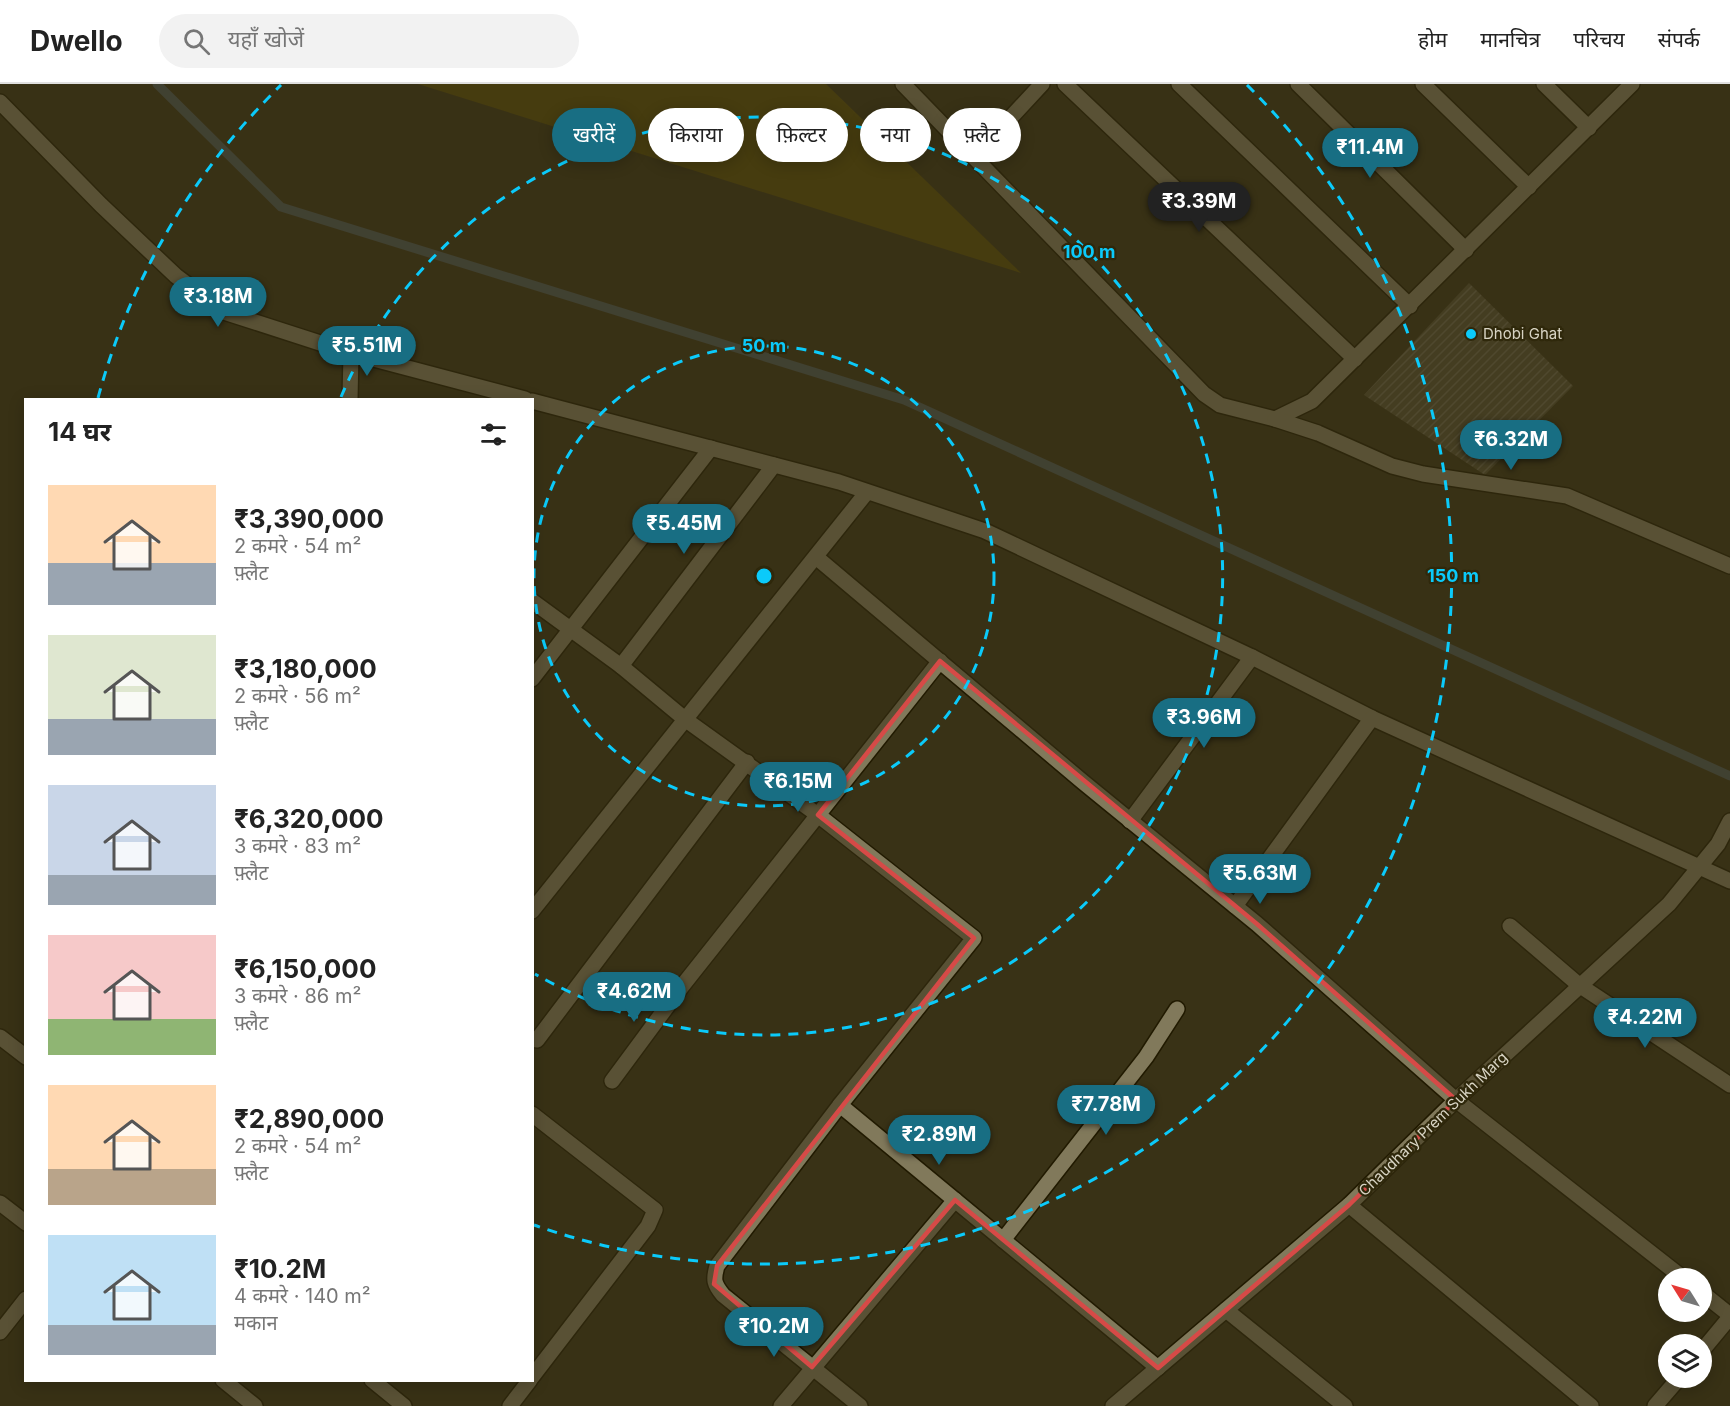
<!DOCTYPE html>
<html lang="hi">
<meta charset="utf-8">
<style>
:root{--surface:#fff;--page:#f2f2f2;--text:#222;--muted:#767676;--line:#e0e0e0;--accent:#186e83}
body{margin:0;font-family:Inter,"Noto Sans Devanagari",sans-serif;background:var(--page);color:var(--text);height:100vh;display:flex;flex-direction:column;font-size:22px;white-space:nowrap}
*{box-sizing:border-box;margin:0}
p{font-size:20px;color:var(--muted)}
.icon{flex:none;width:33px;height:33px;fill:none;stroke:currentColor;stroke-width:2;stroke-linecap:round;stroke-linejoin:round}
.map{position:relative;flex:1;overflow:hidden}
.side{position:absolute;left:24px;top:314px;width:510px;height:984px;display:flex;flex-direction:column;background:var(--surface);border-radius:0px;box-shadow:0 3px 15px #0003}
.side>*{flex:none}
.hud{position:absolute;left:552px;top:24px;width:570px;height:54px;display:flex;gap:12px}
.needle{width:39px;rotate:307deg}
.fabs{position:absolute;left:1658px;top:1184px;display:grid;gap:12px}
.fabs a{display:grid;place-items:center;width:54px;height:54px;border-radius:50%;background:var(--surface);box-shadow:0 3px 15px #0003;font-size:30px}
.price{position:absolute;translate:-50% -51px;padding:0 14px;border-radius:21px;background:var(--accent);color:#fff;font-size:20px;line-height:39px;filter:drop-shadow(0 2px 3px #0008)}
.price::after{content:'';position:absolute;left:50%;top:36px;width:18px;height:14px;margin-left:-9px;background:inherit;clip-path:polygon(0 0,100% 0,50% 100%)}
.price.current{background:#222;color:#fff}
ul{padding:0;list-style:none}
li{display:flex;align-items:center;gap:18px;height:150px;padding:0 24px}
li span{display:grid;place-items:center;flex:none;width:168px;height:120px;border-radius:0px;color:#555}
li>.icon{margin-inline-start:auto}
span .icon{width:72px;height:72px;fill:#fffc;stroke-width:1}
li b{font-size:26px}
h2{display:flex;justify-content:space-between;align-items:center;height:72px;padding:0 24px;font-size:26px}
.chip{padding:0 21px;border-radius:27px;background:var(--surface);box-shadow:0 3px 15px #0003;font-size:21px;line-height:54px}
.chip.current{background:var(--accent);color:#fff}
header{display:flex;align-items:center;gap:36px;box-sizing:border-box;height:84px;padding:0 30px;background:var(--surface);border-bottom:2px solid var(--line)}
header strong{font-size:28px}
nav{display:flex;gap:33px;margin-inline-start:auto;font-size:21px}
.search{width:420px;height:54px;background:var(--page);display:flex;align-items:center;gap:15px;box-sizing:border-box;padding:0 21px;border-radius:33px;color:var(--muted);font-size:22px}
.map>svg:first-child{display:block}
</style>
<header>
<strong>Dwello</strong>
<div class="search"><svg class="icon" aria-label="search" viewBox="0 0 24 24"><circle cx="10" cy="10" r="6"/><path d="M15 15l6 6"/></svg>यहाँ खोजें</div>
<nav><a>होम</a><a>मानचित्र</a><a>परिचय</a><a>संपर्क</a></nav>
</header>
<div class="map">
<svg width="1730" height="1322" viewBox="0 0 1730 1322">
<defs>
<pattern id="building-hatch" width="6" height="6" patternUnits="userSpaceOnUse" patternTransform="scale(1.5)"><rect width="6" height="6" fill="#534c2f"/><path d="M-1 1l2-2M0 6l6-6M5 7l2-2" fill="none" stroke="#6b654c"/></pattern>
</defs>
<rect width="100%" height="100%" fill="#393216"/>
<path fill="#584a08" d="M 418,0 L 826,0 L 1021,189 Z"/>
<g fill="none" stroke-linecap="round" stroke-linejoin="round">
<path stroke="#4b5453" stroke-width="9" d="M 157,0 L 281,123 L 904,316 L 1730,692"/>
</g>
<path fill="url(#building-hatch)" d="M 1469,199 L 1573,302 L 1485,391 L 1364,311 Z"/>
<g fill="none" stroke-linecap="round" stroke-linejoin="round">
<defs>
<g id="street">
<path d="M 903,0 L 1204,310 L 1220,321 L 1275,335 L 1312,317 L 1632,0"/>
<path d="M 1065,0 L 1355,275"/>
<path d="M 1179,0 L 1410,222"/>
<path d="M 1298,0 L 1466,166"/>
<path d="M 1423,0 L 1529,103"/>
<path d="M 1544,0 L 1589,44"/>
<path d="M 0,18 L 101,121 L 176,192 L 224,228 L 351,269 L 525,315"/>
<path d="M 974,73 L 1042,0"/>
<path d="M 350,315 L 351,269"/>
<path d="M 532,317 L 839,398 L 985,447 L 1252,573 L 1372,634 L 1730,797"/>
<path d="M 1275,335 L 1318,349 L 1392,382 L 1423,390 L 1567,412 L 1730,482"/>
<path d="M 816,473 L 1083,698 L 1257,840 L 1456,1016 L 1683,1194"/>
<path d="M 532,517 L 621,582 L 686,636 L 818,731 L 974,854 L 840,1021 L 1158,1284"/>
<path d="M 621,582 L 774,381"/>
<path d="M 532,595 L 711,364"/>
<path d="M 1130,737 L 1252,573"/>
<path d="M 1235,822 L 1372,634"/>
<path d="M 532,827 L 867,408"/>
<path d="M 1510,842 L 1579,901 L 1730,1001"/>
<path d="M 0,953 L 26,973"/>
<path d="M 537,956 L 747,678"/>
<path d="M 612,997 L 683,901 L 940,577"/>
<path d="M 840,1021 L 717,1182 C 713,1196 714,1200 723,1211 L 860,1322"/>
<path d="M 532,1030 L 655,1126 L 648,1142 L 532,1293"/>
<path d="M 0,1119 L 26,1139"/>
<path d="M 1349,1121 L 1591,1322"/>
<path d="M 1003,1156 L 1146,973 L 1177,925"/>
<path d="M 1701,1208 L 1730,1231"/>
<path d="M 1226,1226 L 1345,1322"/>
<path d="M 0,1248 L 26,1215"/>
<path d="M 1701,1268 L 1730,1233"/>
<path d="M 223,1296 L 255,1322"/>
<path d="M 372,1296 L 404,1322"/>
<path d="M 510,1322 L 530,1296"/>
<path d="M 781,1322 L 955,1116"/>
<path d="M 1113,1322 L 1349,1121 L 1456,1016 L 1669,820 L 1718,760 L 1730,737"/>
<path d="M 1655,1322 L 1680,1293"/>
</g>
</defs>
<use href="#street" stroke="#211a00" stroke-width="18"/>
<use href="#street" stroke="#81795b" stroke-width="15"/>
</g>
<path d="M0 0H1730V1322H0ZM 940,577 L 1257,840 L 1456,1016 L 1349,1121 L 1158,1284 L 955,1116 L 812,1283 L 714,1200 L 717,1182 L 974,854 L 818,731 Z" fill="#393216" fill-opacity=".55" fill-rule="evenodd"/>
<path fill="none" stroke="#d64a47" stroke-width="4.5" stroke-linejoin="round" d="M 940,577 L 1257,840 L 1456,1016 L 1349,1121 L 1158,1284 L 955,1116 L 812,1283 L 714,1200 L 717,1182 L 974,854 L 818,731 Z"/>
<g fill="none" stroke="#0bcafa" stroke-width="3" stroke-dasharray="10 8">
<circle cx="764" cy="492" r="230"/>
<path d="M341 313A459 459 0 1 1 535 890"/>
<path d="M98 314A689 689 0 0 1 281 1M1247 1A689 689 0 0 1 534 1141"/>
</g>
<circle fill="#0bcafa" stroke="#2f280b" stroke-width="2" cx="1471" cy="250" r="6"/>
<g text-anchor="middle" stroke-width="4.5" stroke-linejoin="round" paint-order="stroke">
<g font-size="15" fill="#d8d4c4" stroke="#2f280b" text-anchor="start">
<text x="1483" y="255">Dhobi Ghat</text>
</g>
<g font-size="15" fill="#d8d4c4" stroke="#2f280b">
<text transform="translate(1433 1040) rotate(-44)" y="5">Chaudhary Prem Sukh Marg</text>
</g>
</g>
<circle cx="764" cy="492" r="9" fill="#0bcafa" stroke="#2f280b" stroke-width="3"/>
<g font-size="18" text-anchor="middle" font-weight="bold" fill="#0bcafa" stroke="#2f280b" stroke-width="4.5" stroke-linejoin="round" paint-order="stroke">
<text x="1089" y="174">100 m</text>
<text x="764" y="268">50 m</text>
<text x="1453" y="498">150 m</text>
</g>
</svg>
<div class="fabs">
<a><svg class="needle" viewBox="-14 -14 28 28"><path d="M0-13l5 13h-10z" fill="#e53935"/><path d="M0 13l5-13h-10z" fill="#767676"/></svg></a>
<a><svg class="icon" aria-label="layers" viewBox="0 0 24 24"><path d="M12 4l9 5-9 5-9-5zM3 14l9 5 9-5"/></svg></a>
</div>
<b class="price" style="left:1370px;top:95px">₹11.4M</b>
<b class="price current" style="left:1199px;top:149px">₹3.39M</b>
<b class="price" style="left:218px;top:244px">₹3.18M</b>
<b class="price" style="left:367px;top:293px">₹5.51M</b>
<b class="price" style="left:1511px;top:387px">₹6.32M</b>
<b class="price" style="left:684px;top:471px">₹5.45M</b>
<b class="price" style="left:1204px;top:665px">₹3.96M</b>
<b class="price" style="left:798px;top:729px">₹6.15M</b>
<b class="price" style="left:1260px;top:821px">₹5.63M</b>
<b class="price" style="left:634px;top:939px">₹4.62M</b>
<b class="price" style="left:1645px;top:965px">₹4.22M</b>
<b class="price" style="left:1106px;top:1052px">₹7.78M</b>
<b class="price" style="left:939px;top:1082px">₹2.89M</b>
<b class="price" style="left:774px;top:1274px">₹10.2M</b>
<div class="hud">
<a class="chip current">खरीदें</a>
<a class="chip">किराया</a>
<a class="chip">फ़िल्टर</a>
<a class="chip">नया</a>
<a class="chip">फ़्लैट</a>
</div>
<section class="side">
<h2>14 घर<svg class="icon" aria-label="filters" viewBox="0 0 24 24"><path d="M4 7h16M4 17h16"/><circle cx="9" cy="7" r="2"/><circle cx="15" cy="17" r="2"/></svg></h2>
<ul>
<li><span style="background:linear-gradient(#ffd9b3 65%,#9aa5b1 0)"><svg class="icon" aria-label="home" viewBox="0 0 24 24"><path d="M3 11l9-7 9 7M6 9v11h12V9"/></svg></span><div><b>₹3,390,000</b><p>2 कमरे · 54 m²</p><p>फ़्लैट</p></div></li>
<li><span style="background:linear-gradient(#dfe7d0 70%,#9aa5b1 0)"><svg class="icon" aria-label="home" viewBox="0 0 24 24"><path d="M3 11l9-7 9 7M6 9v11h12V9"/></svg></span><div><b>₹3,180,000</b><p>2 कमरे · 56 m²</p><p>फ़्लैट</p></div></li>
<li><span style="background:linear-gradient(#c9d6e8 75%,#9aa5b1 0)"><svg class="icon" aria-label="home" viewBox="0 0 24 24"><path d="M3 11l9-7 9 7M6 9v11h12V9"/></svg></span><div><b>₹6,320,000</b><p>3 कमरे · 83 m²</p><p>फ़्लैट</p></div></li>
<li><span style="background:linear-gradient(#f6c9c9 70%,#8fb573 0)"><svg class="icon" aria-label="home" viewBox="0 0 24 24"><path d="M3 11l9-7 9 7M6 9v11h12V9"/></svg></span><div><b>₹6,150,000</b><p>3 कमरे · 86 m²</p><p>फ़्लैट</p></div></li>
<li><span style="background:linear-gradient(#ffd9b3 70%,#b9a48a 0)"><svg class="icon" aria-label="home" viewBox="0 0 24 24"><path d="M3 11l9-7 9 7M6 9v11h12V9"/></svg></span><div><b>₹2,890,000</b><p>2 कमरे · 54 m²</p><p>फ़्लैट</p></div></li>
<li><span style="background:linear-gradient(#bfe0f5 75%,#9aa5b1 0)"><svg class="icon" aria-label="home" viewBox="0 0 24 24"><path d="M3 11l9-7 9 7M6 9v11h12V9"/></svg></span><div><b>₹10.2M</b><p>4 कमरे · 140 m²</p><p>मकान</p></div></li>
</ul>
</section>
</div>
